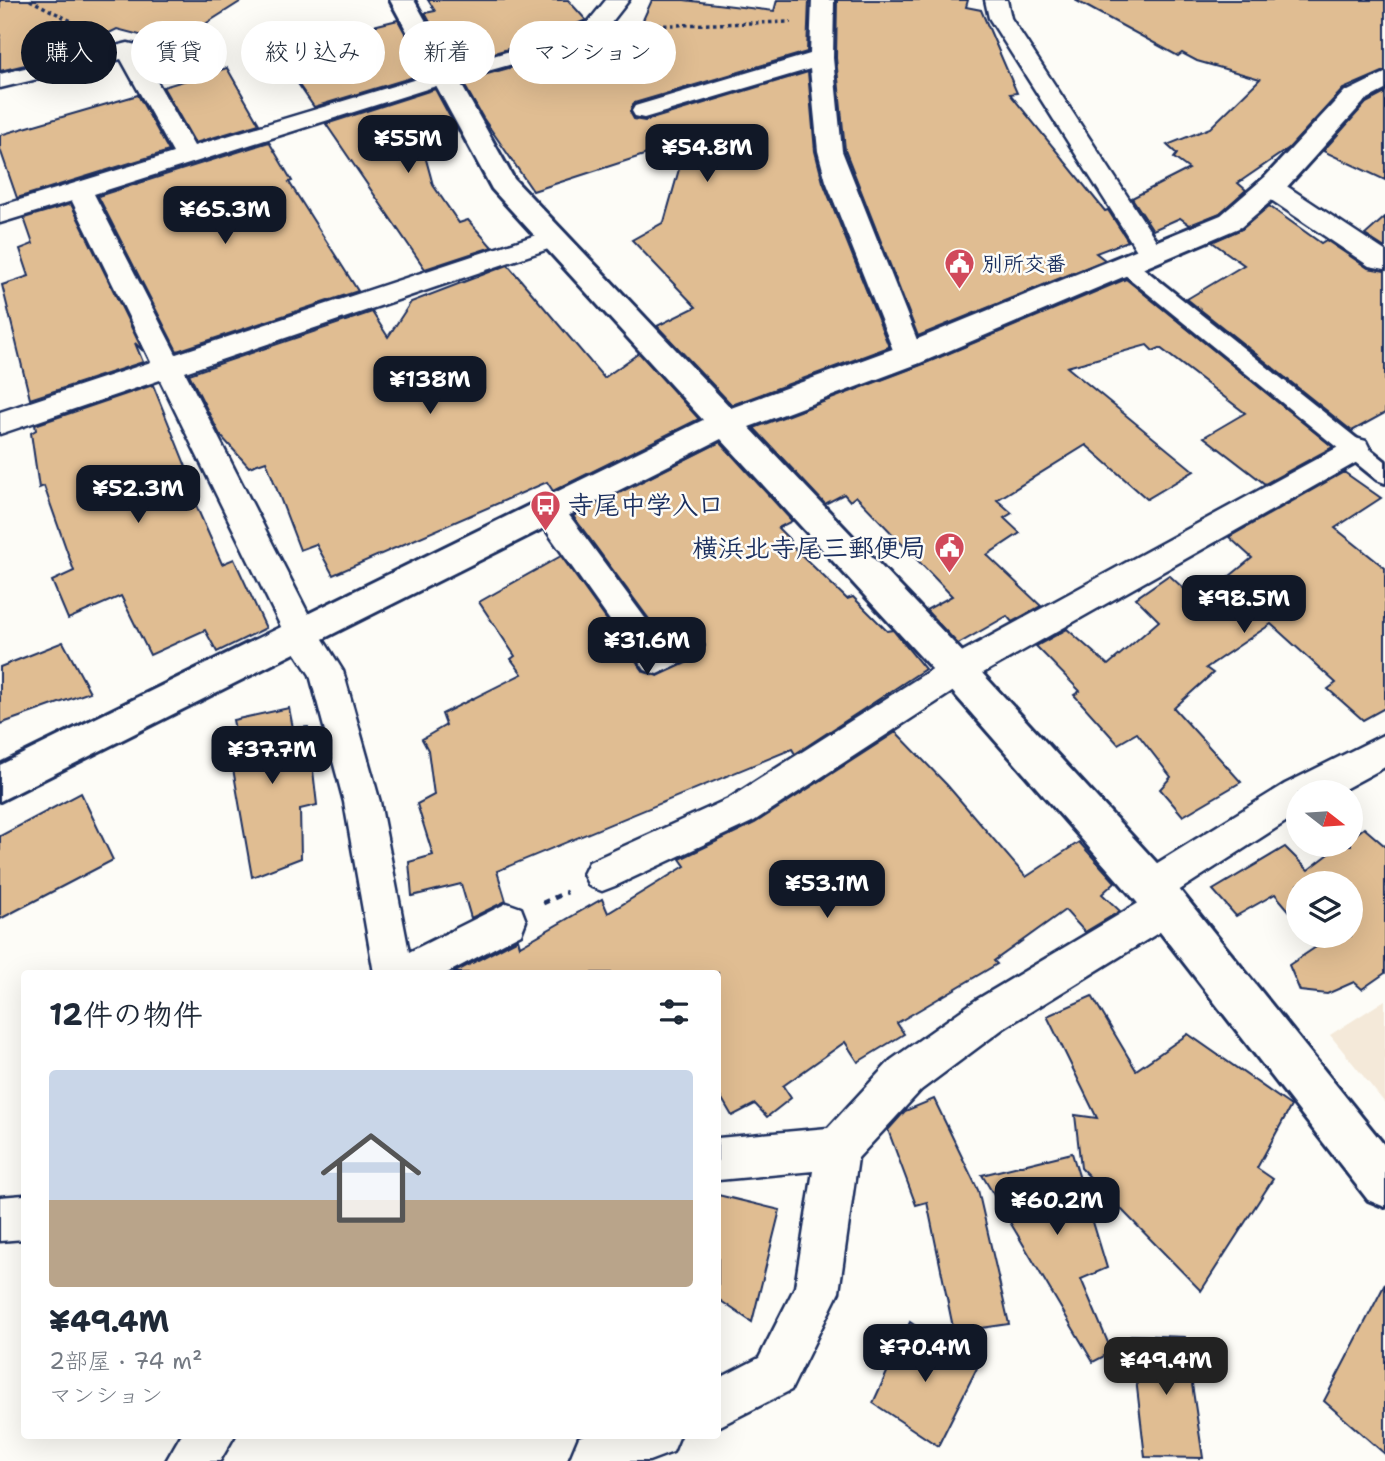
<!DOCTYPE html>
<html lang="ja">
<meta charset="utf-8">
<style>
:root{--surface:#fff;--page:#f6f6f7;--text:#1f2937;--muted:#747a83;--accent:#111827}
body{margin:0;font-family:"Shantell Sans","Klee One",sans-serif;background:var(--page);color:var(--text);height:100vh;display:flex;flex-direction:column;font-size:26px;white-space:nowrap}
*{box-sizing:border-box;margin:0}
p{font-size:23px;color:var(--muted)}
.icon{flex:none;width:38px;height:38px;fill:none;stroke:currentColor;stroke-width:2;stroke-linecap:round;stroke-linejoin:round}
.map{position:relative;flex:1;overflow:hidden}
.panel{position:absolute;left:21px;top:970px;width:700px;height:469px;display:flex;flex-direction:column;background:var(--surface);border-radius:7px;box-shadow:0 7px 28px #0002}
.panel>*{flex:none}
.banner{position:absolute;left:21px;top:21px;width:700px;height:63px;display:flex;gap:14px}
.needle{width:46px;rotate:107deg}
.fabs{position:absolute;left:1286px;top:780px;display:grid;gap:14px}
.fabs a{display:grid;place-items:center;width:77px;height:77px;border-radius:50%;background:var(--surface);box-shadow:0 7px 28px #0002;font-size:35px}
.price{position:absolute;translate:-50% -60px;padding:0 16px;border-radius:14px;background:var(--accent);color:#fff;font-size:23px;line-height:46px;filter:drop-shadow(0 2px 4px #0008)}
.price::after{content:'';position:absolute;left:50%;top:42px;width:21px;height:16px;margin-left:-10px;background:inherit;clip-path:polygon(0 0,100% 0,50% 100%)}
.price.selected{background:#222;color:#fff}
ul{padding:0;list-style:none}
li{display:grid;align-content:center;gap:14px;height:371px;padding:0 28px}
li span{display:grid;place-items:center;height:217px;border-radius:7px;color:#555}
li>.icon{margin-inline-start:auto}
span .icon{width:126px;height:126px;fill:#fffc;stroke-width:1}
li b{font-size:30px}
h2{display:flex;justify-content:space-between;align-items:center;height:84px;padding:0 28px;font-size:30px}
.pill{padding:0 24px;border-radius:32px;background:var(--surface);box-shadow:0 7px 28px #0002;font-size:24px;line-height:63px}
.pill.selected{background:var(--accent);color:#fff}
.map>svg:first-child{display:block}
</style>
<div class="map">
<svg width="1385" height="1461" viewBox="0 0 1385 1461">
<rect width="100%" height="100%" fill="#fdfcf7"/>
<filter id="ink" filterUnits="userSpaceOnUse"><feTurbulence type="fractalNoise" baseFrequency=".0143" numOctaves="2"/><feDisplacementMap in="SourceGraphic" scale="14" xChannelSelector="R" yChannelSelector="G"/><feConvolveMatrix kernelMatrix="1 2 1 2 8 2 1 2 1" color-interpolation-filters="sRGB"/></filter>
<g filter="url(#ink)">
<path fill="#f4e9d9" d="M 1385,1000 L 1385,1103 L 1330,1035 Z"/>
<g fill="#e0bd92" stroke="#1b2f5e" stroke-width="2">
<path d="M 0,0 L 243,0 L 202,26 L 220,56 L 117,29 L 63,56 L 0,71 Z"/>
<path d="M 428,0 L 568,0 L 586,20 L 542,39 L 453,65 L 425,13 L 435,11 Z"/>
<path d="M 652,0 L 684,0 L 774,11 L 777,0 L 809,0 L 807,52 L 634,103 L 630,112 L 634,119 L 645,121 L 808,72 L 815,151 L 823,182 L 889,347 L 732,405 L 657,326 L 696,307 L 632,240 L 664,222 L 687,141 L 533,191 L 483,118 L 462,81 L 560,54 L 597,38 L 638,31 Z"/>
<path d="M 837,0 L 968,0 L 966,7 L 981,10 L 1017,93 L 1010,94 L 1105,211 L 1108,210 L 1128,241 L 1096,253 L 1105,260 L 918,336 L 845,150 L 836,58 Z"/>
<path d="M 1075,0 L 1385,0 L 1385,71 L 1343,89 L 1289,148 L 1238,183 L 1246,190 L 1220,213 L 1190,225 L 1180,218 L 1153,230 L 1132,198 L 1189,169 L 1174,158 L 1177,154 L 1167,145 L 1210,128 L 1260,79 L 1197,61 L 1182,53 L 1178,56 Z"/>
<path d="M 398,20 L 427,73 L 314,107 L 275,50 Z"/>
<path d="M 227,68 L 259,124 L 195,143 L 163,87 Z"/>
<path d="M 435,89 L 456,128 L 421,141 L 433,185 L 459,223 L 468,220 L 492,247 L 425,269 L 326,124 Z"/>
<path d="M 1385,93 L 1385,180 L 1323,151 L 1366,103 Z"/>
<path d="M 138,95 L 169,151 L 17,198 L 0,149 L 0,135 Z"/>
<path d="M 269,142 L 292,181 L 289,182 L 358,291 L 177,351 L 98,196 Z"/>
<path d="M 71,204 L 143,351 L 135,343 L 143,362 L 30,399 L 2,285 L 29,276 L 20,249 L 33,244 L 24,218 Z"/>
<path d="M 1269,206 L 1321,243 L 1326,240 L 1368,268 L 1385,271 L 1385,413 L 1352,431 L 1187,299 L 1244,265 L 1212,242 L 1242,229 Z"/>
<path d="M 1385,217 L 1385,248 L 1365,235 Z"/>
<path d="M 508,265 L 604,378 L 639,353 L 699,419 L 553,491 L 547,482 L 333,575 L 316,544 L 300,550 L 266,461 L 249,467 L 220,435 L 189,374 L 372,312 L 388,337 L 411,302 Z"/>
<path d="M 1126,279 L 1333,447 L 1265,484 L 1204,437 L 1245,413 L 1160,348 L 1153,351 L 1147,345 L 1067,367 L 1194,471 L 1147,499 L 1086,445 L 997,500 L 1012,513 L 1004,518 L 1020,533 L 987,555 L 1041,606 L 1012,622 L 1007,616 L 958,644 L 926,610 L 952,596 L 856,496 L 850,501 L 844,494 L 825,504 L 754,428 L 921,365 Z"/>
<path d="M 153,385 L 199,499 L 194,501 L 222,564 L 234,559 L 266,628 L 217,652 L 205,630 L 150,655 L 121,596 L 68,619 L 52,581 L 74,571 L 44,486 L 39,488 L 31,433 L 36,430 L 35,425 Z"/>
<path d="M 720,442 L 792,521 L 778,528 L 791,541 L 789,543 L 847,599 L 853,597 L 887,631 L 893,630 L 925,669 L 795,754 L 792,749 L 497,871 L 506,901 L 471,918 L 461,884 L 412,896 L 409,862 L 433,855 L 417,804 L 434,795 L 428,750 L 422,739 L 446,725 L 442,714 L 522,674 L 511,659 L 515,656 L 479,602 L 561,556 L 644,672 L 658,676 L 699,657 L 705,646 L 700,634 L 685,629 L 663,638 L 573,516 Z"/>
<path d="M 1344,472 L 1381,498 L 1335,528 L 1385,568 L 1385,708 L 1363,720 L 1328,689 L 1336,683 L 1271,624 L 1206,668 L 1213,673 L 1174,708 L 1241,782 L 1183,816 L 1160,789 L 1171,777 L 1137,733 L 1118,744 L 1074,695 L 1080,691 L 1036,646 L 1067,629 L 1108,665 L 1159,621 L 1136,598 L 1169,575 L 1198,602 L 1252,558 L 1229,537 Z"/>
<path d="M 63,642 L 90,692 L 0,724 L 0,667 Z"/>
<path d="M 289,708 L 293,728 L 308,727 L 317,805 L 300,809 L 301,858 L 252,877 L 228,740 L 237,739 L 233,720 Z"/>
<path d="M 896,732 L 947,785 L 1026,877 L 1079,842 L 1115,882 L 1102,894 L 1120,911 L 1085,932 L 1065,910 L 994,961 L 997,964 L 897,1023 L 904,1034 L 858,1062 L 845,1042 L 783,1086 L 791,1098 L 767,1117 L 755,1104 L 732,1116 L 718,1092 L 718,973 L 453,973 L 518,939 L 520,946 L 602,899 L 608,913 L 685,866 L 680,859 L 755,823 Z"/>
<path d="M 81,793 L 113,860 L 0,919 L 0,836 Z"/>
<path d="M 1364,828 L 1385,846 L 1385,973 L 1362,989 L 1354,982 L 1327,994 L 1300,991 L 1289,965 L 1319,945 L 1312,936 L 1351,936 L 1351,884 L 1298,884 L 1298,921 L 1275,894 L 1236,916 L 1213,890 L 1285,847 L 1308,870 L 1341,845 L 1351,845 L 1351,838 Z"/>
<path d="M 1092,996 L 1136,1070 L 1188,1034 L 1291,1106 L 1257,1168 L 1273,1179 L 1201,1291 L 1081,1168 L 1075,1115 L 1097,1118 L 1047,1016 Z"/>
<path d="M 934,1099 L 978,1190 L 1009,1324 L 954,1332 L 927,1202 L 916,1205 L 888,1130 L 905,1111 Z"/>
<path d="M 1072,1153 L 1107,1268 L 1081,1279 L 1112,1352 L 1093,1362 L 982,1175 Z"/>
<path d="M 718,1195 L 780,1210 L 752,1322 L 718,1299 Z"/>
<path d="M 1385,1284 L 1385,1454 L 1324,1401 Z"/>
<path d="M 910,1322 L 977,1368 L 938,1446 L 873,1403 Z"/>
<path d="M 1131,1335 L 1185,1337 L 1203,1458 L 1145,1457 Z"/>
</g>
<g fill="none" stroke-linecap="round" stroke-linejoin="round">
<defs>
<path id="pedestrian" d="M 1126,258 L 1133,260 L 1385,461 L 1385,483 L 1377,480 L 1119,270 L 1116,265 Z"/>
<g id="minor">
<path d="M 606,0 L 629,0 L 604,32 L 559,51 L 452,81 L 94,194 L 176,354 L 545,232 L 554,229 L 563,232 L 567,238 L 563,244 L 185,372 L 313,623 L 343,671 L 380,802 L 409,952 L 507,903 L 521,908 L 526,921 L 521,934 L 447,973 L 374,973 L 344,802 L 310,675 L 289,643 L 160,380 L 0,434 L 0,412 L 151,362 L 72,201 L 0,223 L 0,206 L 173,153 L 121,59 L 0,88 L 0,74 L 128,43 L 136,45 L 194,146 L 543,41 L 588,22 Z"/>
<path d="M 812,0 L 834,0 L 833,58 L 842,151 L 923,355 L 919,362 L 909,365 L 899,362 L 895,355 L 826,181 L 818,151 L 810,69 L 644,118 L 635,116 L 632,111 L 635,106 L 810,54 Z"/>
<path d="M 985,0 L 1007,0 L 1011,18 L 1165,254 L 1161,260 L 1152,263 L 1143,260 L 989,18 Z"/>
<path d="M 1385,73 L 1385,90 L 1362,102 L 1346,102 L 1342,97 L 1346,92 Z"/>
<path d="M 1270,179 L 1279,181 L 1385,251 L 1385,269 L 1369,266 L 1261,193 L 1257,187 L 1261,181 Z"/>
<path d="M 1355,438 L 1366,441 L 1370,449 L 1366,457 L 969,681 L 754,821 L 615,886 L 602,891 L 589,886 L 583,874 L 589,862 L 728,799 L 945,661 Z"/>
<path d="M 549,499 L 560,503 L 662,641 L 686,631 L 698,635 L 703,645 L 698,655 L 657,674 L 645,670 L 538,519 L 533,511 L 538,503 Z"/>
<path d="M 1385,734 L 1385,767 L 1337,793 L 1298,793 L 1298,814 L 1175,893 L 1179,894 L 1185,907 L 1179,920 L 1004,1028 L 921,1090 L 858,1158 L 839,1292 L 791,1390 L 718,1427 L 718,1379 L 759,1358 L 795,1287 L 813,1171 L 718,1180 L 718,1138 L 828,1128 L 891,1060 L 976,1000 L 1142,901 L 1138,899 L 1132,887 L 1138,875 L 1285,784 Z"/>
<path d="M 24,1195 L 24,1239 L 0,1241 L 0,1197 Z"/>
<path d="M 181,1435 L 235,1435 L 220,1461 L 166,1461 Z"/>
<path d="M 584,1435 L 680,1435 L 673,1452 L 649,1461 L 569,1461 L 579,1437 Z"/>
</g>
<path id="tertiary" d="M 390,0 L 414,0 L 514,179 L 731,408 L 898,347 L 1221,215 L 1265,177 L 1345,91 L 1363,91 L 1367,97 L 1363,103 L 1285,189 L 1241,227 L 920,363 L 749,427 L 970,660 L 1166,873 L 1385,1146 L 1385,1207 L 1368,1200 L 1136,901 L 944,682 L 721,439 L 0,801 L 0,765 L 703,420 L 492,189 Z"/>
</defs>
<use href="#pedestrian" stroke="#1b2f5e" stroke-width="6"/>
<use href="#minor" stroke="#1b2f5e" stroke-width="5"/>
<use href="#tertiary" stroke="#1b2f5e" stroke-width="6"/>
<g stroke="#1b2f5e" stroke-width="3.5" stroke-dasharray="3.5 3.5" stroke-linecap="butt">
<path d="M 30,0 L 87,29"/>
<path d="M 636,26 L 791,22"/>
</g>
<path stroke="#1b2f5e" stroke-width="5" stroke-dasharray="6 6" stroke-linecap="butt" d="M 543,903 L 567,892"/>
<use href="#pedestrian" fill="#fdfcf7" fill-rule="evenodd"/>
<use href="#minor" fill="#fdfcf7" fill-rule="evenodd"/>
<use href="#tertiary" fill="#fdfcf7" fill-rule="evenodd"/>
</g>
</g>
<defs>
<symbol id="civic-pin" viewBox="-11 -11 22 30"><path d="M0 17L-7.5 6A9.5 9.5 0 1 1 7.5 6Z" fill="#d1495b" stroke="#fdfcf7"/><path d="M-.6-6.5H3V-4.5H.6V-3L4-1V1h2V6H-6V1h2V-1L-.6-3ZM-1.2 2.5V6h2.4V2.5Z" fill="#fff"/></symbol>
<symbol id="bus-pin" viewBox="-11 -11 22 30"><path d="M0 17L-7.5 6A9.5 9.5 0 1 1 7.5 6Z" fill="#d1495b" stroke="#fdfcf7"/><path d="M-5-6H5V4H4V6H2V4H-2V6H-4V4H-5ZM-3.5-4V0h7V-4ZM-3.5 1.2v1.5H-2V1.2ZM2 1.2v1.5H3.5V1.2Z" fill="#fff"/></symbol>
</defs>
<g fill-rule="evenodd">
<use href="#civic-pin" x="942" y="246" width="35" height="47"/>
<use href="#bus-pin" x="528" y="488" width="35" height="47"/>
<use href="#civic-pin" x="932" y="530" width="35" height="47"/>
</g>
<g text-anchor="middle" stroke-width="5" stroke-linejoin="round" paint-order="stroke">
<g font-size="21" font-weight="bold" fill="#1b2f5e" stroke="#fdfcf7" text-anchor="start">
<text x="982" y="271">別所交番</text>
</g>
<g font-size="26" font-weight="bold" fill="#1b2f5e" stroke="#fdfcf7" text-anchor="start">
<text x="568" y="514">寺尾中学入口</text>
<text x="926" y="557" text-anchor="end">横浜北寺尾三郵便局</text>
</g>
</g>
</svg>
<div class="fabs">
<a><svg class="needle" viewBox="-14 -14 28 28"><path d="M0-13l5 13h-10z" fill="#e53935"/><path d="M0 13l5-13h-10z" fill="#747a83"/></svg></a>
<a><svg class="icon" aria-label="layers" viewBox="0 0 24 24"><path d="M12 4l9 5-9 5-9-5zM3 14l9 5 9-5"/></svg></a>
</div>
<b class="price" style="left:408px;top:175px">¥55M</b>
<b class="price" style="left:707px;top:184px">¥54.8M</b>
<b class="price" style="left:225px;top:246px">¥65.3M</b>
<b class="price" style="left:430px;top:416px">¥138M</b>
<b class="price" style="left:138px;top:525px">¥52.3M</b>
<b class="price" style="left:1244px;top:635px">¥98.5M</b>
<b class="price" style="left:647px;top:677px">¥31.6M</b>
<b class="price" style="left:272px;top:786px">¥37.7M</b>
<b class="price" style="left:827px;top:920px">¥53.1M</b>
<b class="price" style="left:1057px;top:1237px">¥60.2M</b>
<b class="price" style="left:925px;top:1384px">¥70.4M</b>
<b class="price selected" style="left:1166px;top:1397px">¥49.4M</b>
<div class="banner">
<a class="pill selected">購入</a>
<a class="pill">賃貸</a>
<a class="pill">絞り込み</a>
<a class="pill">新着</a>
<a class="pill">マンション</a>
</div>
<section class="panel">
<h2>12件の物件<svg class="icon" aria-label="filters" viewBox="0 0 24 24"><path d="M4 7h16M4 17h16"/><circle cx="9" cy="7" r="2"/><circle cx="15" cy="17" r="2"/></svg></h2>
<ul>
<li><span style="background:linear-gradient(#c9d6e8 60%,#b9a48a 0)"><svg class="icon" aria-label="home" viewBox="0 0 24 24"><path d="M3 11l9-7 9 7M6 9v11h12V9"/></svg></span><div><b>¥49.4M</b><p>2部屋 · 74 m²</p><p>マンション</p></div></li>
</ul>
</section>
</div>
